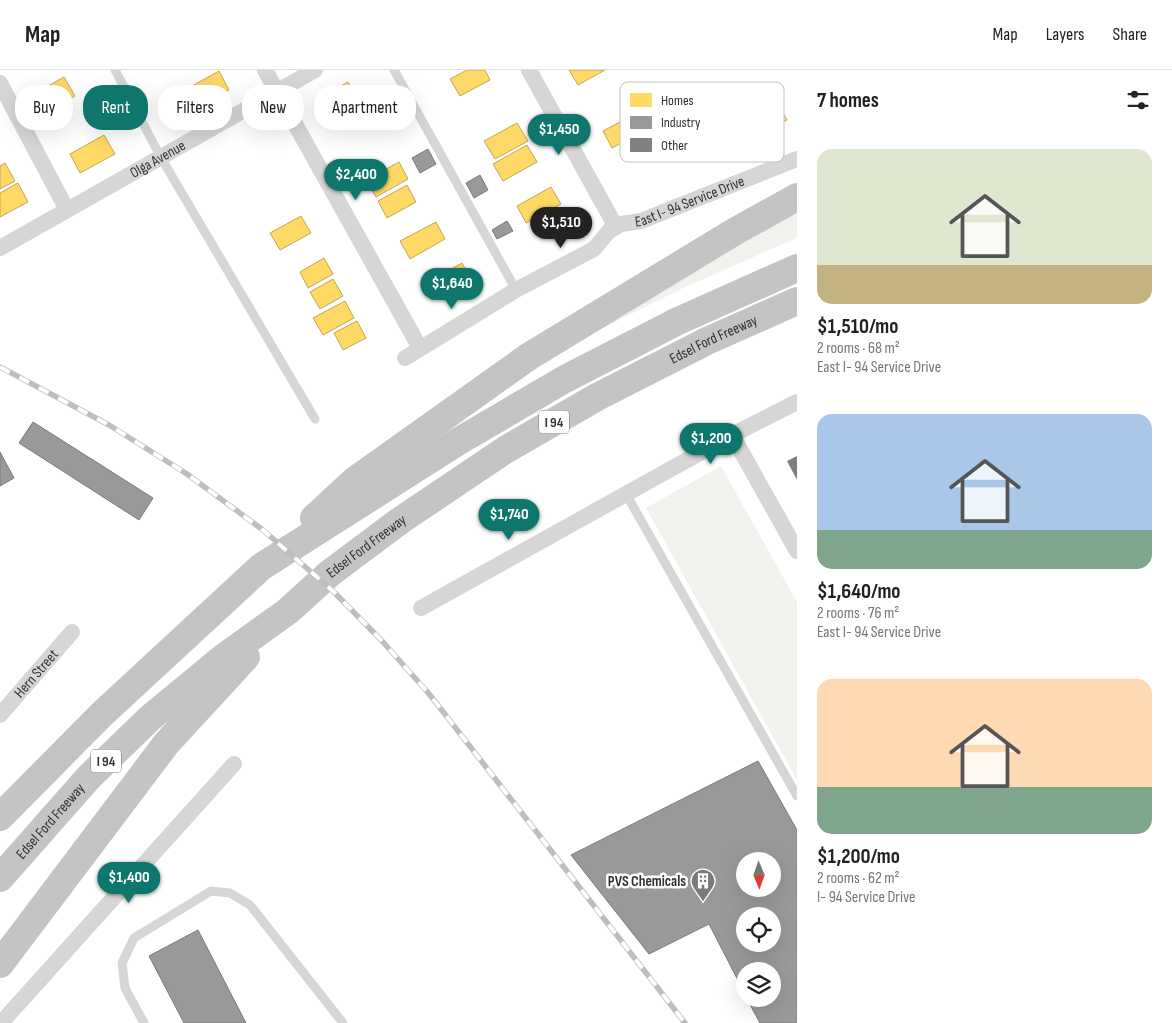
<!DOCTYPE html>
<meta charset="utf-8">
<style>
:root{--surface:#fff;--page:#f6f6f6;--text:#222;--muted:#767676;--line:#e0e0e0;--accent:#0f766e}
body{margin:0;font-family:"Sofia Sans Condensed",sans-serif;background:var(--page);color:var(--text);height:100vh;display:flex;flex-direction:column;font-size:19px;white-space:nowrap}
*{box-sizing:border-box;margin:0}
p{font-size:16px;color:var(--muted)}
.icon{flex:none;width:28px;height:28px;fill:none;stroke:currentColor;stroke-width:2;stroke-linecap:round;stroke-linejoin:round}
.map{position:relative;flex:1;overflow:hidden}
.details{display:flex;flex-direction:column;background:var(--surface);width:375px}
.details>*{flex:none}
.guide{position:absolute;left:15px;top:15px;width:475px;height:45px;display:flex;gap:10px}
.needle{width:32px;rotate:178deg}
.controls{position:absolute;left:736px;top:782px;display:grid;gap:10px}
.controls a{display:grid;place-items:center;width:45px;height:45px;border-radius:50%;background:var(--surface);box-shadow:0 5px 20px #0002;font-size:25px}
.price{position:absolute;translate:-50% -42px;padding:0 11px;border-radius:18px;background:var(--accent);color:#fff;font-size:16px;line-height:32px;filter:drop-shadow(0 1px 2px #0008)}
.price::after{content:'';position:absolute;left:50%;top:30px;width:15px;height:11px;margin-left:-8px;background:inherit;clip-path:polygon(0 0,100% 0,50% 100%)}
.price.selected{background:#222;color:#fff}
ul{padding:0;list-style:none}
li{display:grid;align-content:center;gap:10px;height:265px;padding:0 20px}
li span{display:grid;place-items:center;height:155px;border-radius:15px;color:#555}
li>.icon{margin-inline-start:auto}
span .icon{width:90px;height:90px;fill:#fffc;stroke-width:1}
li b{font-size:21px}
h2{display:flex;justify-content:space-between;align-items:center;height:60px;padding:0 20px;font-size:21px}
.chip{padding:0 18px;border-radius:20px;background:var(--surface);box-shadow:0 5px 20px #0002;font-size:18px;line-height:45px}
.chip.selected{background:var(--accent);color:#fff}
header{display:flex;align-items:center;gap:30px;box-sizing:border-box;height:70px;padding:0 25px;background:var(--surface);border-bottom:1px solid var(--line)}
header strong{font-size:24px}
nav{display:flex;gap:28px;margin-inline-start:auto;font-size:18px}
main{display:flex;flex:1;min-height:0}
.map>svg:first-child{display:block}
</style>
<header>
<strong>Map</strong>
<nav><a>Map</a><a>Layers</a><a>Share</a></nav>
</header>
<main>
<div class="map">
<svg width="797" height="953" viewBox="0 0 797 953">
<rect width="100%" height="100%" fill="#fff"/>
<g fill="#f0f3ed">
<path d="M 797,135 L 797,168 L 683,218 L 569,275 Z"/>
<path d="M 721,396 L 797,532 L 797,710 L 646,438 Z"/>
</g>
<g fill="#ffd966" stroke="#c2a756">
<path d="M 467,0 L 485,0 L 490,10 L 460,26 L 450,9 Z"/>
<path d="M 569,0 L 605,0 L 578,15 Z"/>
<path d="M 219,1 L 229,20 L 195,38 L 185,20 Z"/>
<path d="M 64,7 L 75,26 L 45,43 L 34,24 Z"/>
<path d="M 348,12 L 358,31 L 329,47 L 319,28 Z"/>
<path d="M 777,32 L 787,50 L 753,68 L 744,50 Z"/>
<path d="M 633,45 L 642,62 L 612,78 L 603,61 Z"/>
<path d="M 517,53 L 528,71 L 495,89 L 484,71 Z"/>
<path d="M 104,65 L 115,84 L 80,103 L 70,84 Z"/>
<path d="M 527,75 L 537,92 L 503,111 L 493,94 Z"/>
<path d="M 399,92 L 408,109 L 376,127 L 366,110 Z"/>
<path d="M 5,93 L 15,111 L 0,119 L 0,96 Z"/>
<path d="M 18,113 L 28,132 L 0,147 L 0,123 Z"/>
<path d="M 407,115 L 416,132 L 387,148 L 378,131 Z"/>
<path d="M 551,117 L 561,134 L 526,153 L 517,136 Z"/>
<path d="M 301,146 L 311,163 L 280,180 L 270,163 Z"/>
<path d="M 436,152 L 445,169 L 410,189 L 400,171 Z"/>
<path d="M 324,188 L 333,204 L 308,218 L 300,202 Z"/>
<path d="M 462,193 L 471,209 L 432,230 L 423,214 Z"/>
<path d="M 333,209 L 343,226 L 320,239 L 310,222 Z"/>
<path d="M 345,231 L 354,248 L 323,265 L 313,248 Z"/>
<path d="M 357,251 L 366,268 L 343,280 L 334,263 Z"/>
</g>
<g fill="#999" stroke="#7a7a7a" fill-rule="evenodd">
<path d="M 428,79 L 436,94 L 420,103 L 412,88 Z"/>
<path d="M 480,105 L 488,120 L 474,128 L 466,113 Z"/>
<path d="M 507,151 L 513,161 L 497,169 L 492,160 Z"/>
<path d="M 33,352 L 153,428 L 139,450 L 19,373 Z"/>
<path d="M 0,382 L 14,408 L 0,416 Z"/>
<path d="M 758,691 L 797,760 L 797,953 L 760,953 L 747,929 L 772,929 L 772,901 L 745,901 L 745,924 L 709,854 L 649,884 L 571,785 ZM 745,791 L 772,791 L 772,819 L 745,819 ZM 745,846 L 772,846 L 772,874 L 745,874 Z"/>
<path d="M 198,860 L 246,953 L 184,953 L 149,886 Z"/>
</g>
<path fill="#808080" d="M 797,386 L 797,410 L 787,391 Z"/>
<g fill="none" stroke-linecap="round" stroke-linejoin="round">
<g stroke="#d6d6d6" stroke-width="9">
<path d="M 115,0 L 160,86 L 315,349"/>
<path d="M 394,0 L 516,220"/>
<path d="M 626,424 L 797,726"/>
<path d="M 144,953 L 125,918 L 122,893 L 134,868 L 211,821 L 230,823 L 250,835 L 343,953"/>
</g>
<g stroke="#d6d6d6" stroke-width="16">
<path d="M 265,0 L 420,278"/>
<path d="M 529,0 L 616,157"/>
<path d="M 0,13 L 66,138"/>
<path id="s1" d="M 0,178 L 315,0"/>
<path id="s2" d="M 405,288 L 516,220 L 594,179 L 609,161 L 621,154 L 641,151 L 797,89"/>
<path d="M 732,365 L 797,481"/>
<path d="M 421,538 L 732,365 L 797,332"/>
<path id="s3" d="M 0,645 L 72,562"/>
<path d="M 1,953 L 234,694"/>
</g>
<g stroke="#c4c4c4" stroke-width="28">
<path d="M 314,448 L 354,411 L 528,287 L 734,162 L 797,127"/>
<path d="M 0,747 L 102,644 L 261,497 L 459,371 L 565,309 L 678,251 L 797,198"/>
<path id="s4" d="M 0,808 L 89,707 L 150,648 L 224,587 L 288,541 L 330,503 L 401,450 L 505,380 L 597,327 L 707,271 L 797,231"/>
<path d="M 0,894 L 166,674 L 246,587"/>
</g>
<defs>
<path id="rail" d="M 0,297 L 109,355 L 187,404 L 263,460 L 334,522 L 383,572 L 430,625 L 685,953"/>
</defs>
<use href="#rail" stroke="#bebebe" stroke-width="5.5"/>
<use href="#rail" stroke="#fff" stroke-width="4" stroke-dasharray="11" stroke-linecap="butt"/>
</g>
<defs>
<symbol id="building-pin" viewBox="-11 -11 22 30"><path d="M0 17L-7.5 6A9.5 9.5 0 1 1 7.5 6Z" fill="#7a7a7a" stroke="#fff"/><path d="M-4-6H4V6H1V3H-1V6H-4ZM-2.5-4.3h1.7v1.8h-1.7ZM.8-4.3h1.7v1.8H.8ZM-2.5-1h1.7V.8h-1.7ZM.8-1h1.7V.8H.8Z" fill="#fff"/></symbol>
</defs>
<g fill-rule="evenodd">
<use href="#building-pin" x="689" y="797" width="28" height="38"/>
</g>
<g text-anchor="middle" stroke-width="5" stroke-linejoin="round" paint-order="stroke">
<g fill="#fff" stroke="#707070" stroke-width="1">
<rect x="539" y="340.5" width="30" height="23" rx="4"/>
<rect x="91" y="679.5" width="30" height="23" rx="4"/>
</g>
<g font-size="14" font-weight="bold" fill="#323232">
<text x="554" y="357">I 94</text>
<text x="106" y="696">I 94</text>
</g>
<g font-size="15" fill="#323232" stroke="#fff">
<text dy="5" stroke="none"><textPath href="#s1" startOffset="181">Olga Avenue</textPath></text>
<text dy="5" stroke="none"><textPath href="#s2" startOffset="328">East I- 94 Service Drive</textPath></text>
<text dy="5" stroke="none"><textPath href="#s4" startOffset="901">Edsel Ford Freeway</textPath></text>
<text dy="5" stroke="none"><textPath href="#s4" startOffset="496">Edsel Ford Freeway</textPath></text>
<text dy="5" stroke="none"><textPath href="#s3" startOffset="55">Hern Street</textPath></text>
<text dy="5" stroke="none"><textPath href="#s4" startOffset="76">Edsel Ford Freeway</textPath></text>
</g>
<g font-size="15" font-weight="bold" fill="#323232" stroke="#fff" text-anchor="end">
<text x="686" y="816">PVS Chemicals</text>
</g>
</g>
<rect x="620" y="12" width="164" height="80" rx="8" fill="#fff" stroke="#c2c2c2" stroke-width="1"/>
<rect x="630" y="23" width="22" height="14" fill="#ffd966"/>
<rect x="630" y="46" width="22" height="13" fill="#999"/>
<rect x="630" y="68" width="22" height="14" fill="#808080"/>
<g font-size="14" fill="#323232">
<text x="661" y="35">Homes</text>
<text x="661" y="57">Industry</text>
<text x="661" y="80">Other</text>
</g>
</svg>
<div class="controls">
<a><svg class="needle" viewBox="-14 -14 28 28"><path d="M0-13l5 13h-10z" fill="#e53935"/><path d="M0 13l5-13h-10z" fill="#767676"/></svg></a>
<a><svg class="icon" aria-label="locate" viewBox="0 0 24 24"><circle cx="12" cy="12" r="6"/><path d="M12 2v4M12 18v4M2 12h4M18 12h4"/></svg></a>
<a><svg class="icon" aria-label="layers" viewBox="0 0 24 24"><path d="M12 4l9 5-9 5-9-5zM3 14l9 5 9-5"/></svg></a>
</div>
<b class="price" style="left:559px;top:86px">$1,450</b>
<b class="price" style="left:356px;top:131px">$2,400</b>
<b class="price selected" style="left:561px;top:179px">$1,510</b>
<b class="price" style="left:452px;top:240px">$1,640</b>
<b class="price" style="left:711px;top:395px">$1,200</b>
<b class="price" style="left:509px;top:471px">$1,740</b>
<b class="price" style="left:129px;top:834px">$1,400</b>
<div class="guide">
<a class="chip">Buy</a>
<a class="chip selected">Rent</a>
<a class="chip">Filters</a>
<a class="chip">New</a>
<a class="chip">Apartment</a>
</div>
</div>
<section class="details">
<h2>7 homes<svg class="icon" aria-label="filters" viewBox="0 0 24 24"><path d="M4 7h16M4 17h16"/><circle cx="9" cy="7" r="2"/><circle cx="15" cy="17" r="2"/></svg></h2>
<ul>
<li><span style="background:linear-gradient(#dfe7d0 75%,#c2b280 0)"><svg class="icon" aria-label="home" viewBox="0 0 24 24"><path d="M3 11l9-7 9 7M6 9v11h12V9"/></svg></span><div><b>$1,510/mo</b><p>2 rooms · 68 m²</p><p>East I- 94 Service Drive</p></div></li>
<li><span style="background:linear-gradient(#a9c7e8 75%,#7fa58c 0)"><svg class="icon" aria-label="home" viewBox="0 0 24 24"><path d="M3 11l9-7 9 7M6 9v11h12V9"/></svg></span><div><b>$1,640/mo</b><p>2 rooms · 76 m²</p><p>East I- 94 Service Drive</p></div></li>
<li><span style="background:linear-gradient(#ffd9b3 70%,#7fa58c 0)"><svg class="icon" aria-label="home" viewBox="0 0 24 24"><path d="M3 11l9-7 9 7M6 9v11h12V9"/></svg></span><div><b>$1,200/mo</b><p>2 rooms · 62 m²</p><p>I- 94 Service Drive</p></div></li>
</ul>
</section>
</main>
